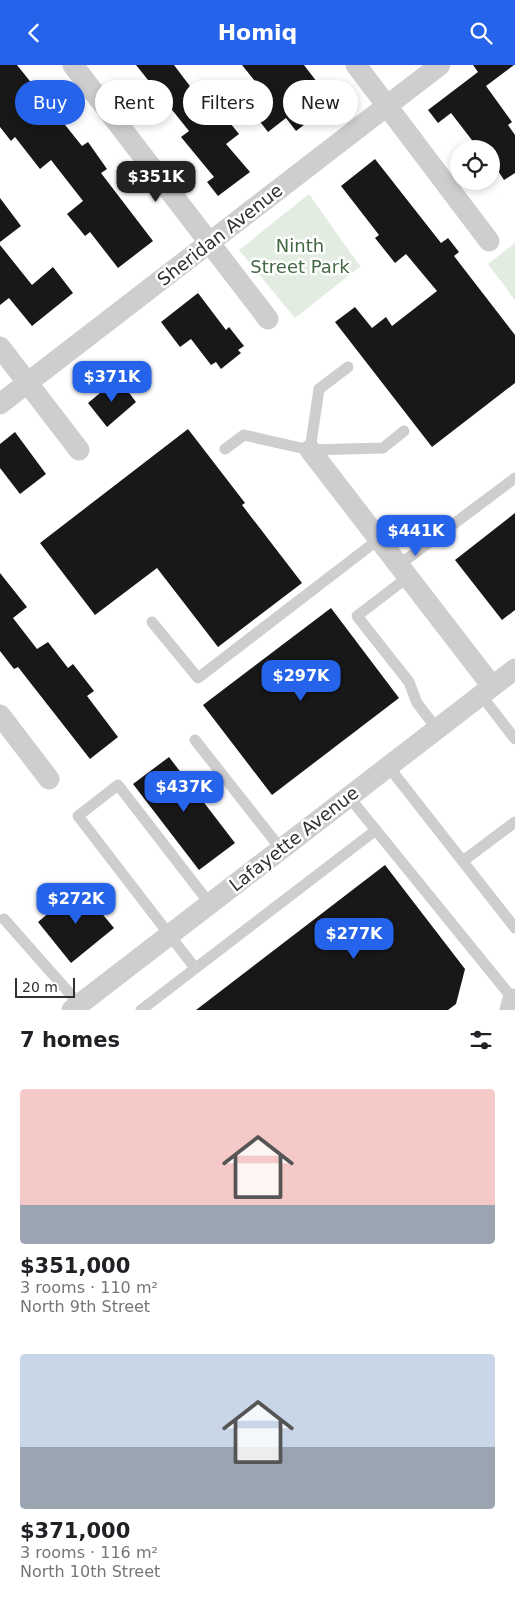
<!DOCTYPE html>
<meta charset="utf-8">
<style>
:root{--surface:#fff;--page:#f6f6f6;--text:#202124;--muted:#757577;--accent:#2563eb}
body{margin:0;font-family:"DejaVu Sans",sans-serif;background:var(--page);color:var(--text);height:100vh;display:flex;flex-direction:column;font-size:19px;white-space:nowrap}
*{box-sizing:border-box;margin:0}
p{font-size:16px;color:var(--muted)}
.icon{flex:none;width:28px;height:28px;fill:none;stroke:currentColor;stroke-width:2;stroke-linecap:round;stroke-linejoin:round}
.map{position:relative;height:945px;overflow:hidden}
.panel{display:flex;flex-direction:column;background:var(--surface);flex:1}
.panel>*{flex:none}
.guide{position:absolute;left:15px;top:15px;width:485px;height:45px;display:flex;gap:10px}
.buttons{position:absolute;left:450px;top:75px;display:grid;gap:10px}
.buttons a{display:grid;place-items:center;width:50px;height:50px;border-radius:50%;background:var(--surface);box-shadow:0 2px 8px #0003;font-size:25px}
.scale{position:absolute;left:15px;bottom:12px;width:60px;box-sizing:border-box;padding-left:5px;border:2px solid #313131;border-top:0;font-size:14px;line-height:18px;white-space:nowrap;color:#313131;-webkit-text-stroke:4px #fff;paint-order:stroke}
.price{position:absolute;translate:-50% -42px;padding:0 11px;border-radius:10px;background:var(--accent);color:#fff;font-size:16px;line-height:32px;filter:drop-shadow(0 1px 2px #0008)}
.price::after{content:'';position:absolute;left:50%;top:30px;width:15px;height:11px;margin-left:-8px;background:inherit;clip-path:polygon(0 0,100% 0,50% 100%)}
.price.on{background:#222;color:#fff}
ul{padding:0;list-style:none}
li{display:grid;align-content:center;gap:10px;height:265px;padding:0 20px}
li span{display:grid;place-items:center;height:155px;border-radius:5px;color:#555}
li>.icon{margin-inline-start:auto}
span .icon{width:90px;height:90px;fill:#fffc;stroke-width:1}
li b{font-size:21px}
h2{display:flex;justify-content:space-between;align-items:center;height:60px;padding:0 20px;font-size:21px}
.chip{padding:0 18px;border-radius:22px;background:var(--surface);box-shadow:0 2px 8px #0003;font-size:18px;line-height:45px}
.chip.on{background:var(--accent);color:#fff}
header{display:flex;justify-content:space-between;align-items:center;height:65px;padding:0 20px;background:var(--accent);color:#fff;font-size:22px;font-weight:600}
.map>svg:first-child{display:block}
</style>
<header><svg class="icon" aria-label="back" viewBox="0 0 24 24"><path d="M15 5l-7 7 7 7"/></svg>Homiq<svg class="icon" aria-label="search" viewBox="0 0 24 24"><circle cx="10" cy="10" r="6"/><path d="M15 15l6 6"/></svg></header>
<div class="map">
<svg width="515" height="945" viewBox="0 0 515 945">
<rect width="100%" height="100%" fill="#fff"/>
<g fill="#e2ece1">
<path d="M 309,129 L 357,197 L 361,201 L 295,253 L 239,185 Z"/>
<path d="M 515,178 L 515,235 L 488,199 Z"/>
</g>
<g fill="#181818">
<path d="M 0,0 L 17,0 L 82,81 L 88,77 L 107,104 L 101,108 L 153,176 L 118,203 L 90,167 L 85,171 L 67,149 L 83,136 L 51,95 L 40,104 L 15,72 L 11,76 L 0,62 Z"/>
<path d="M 136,0 L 174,0 L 211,49 L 218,43 L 239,69 L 226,79 L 250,107 L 218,131 L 207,117 L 214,112 L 181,72 L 189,66 Z"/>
<path d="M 242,0 L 304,0 L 333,38 L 296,66 L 286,53 L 268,67 L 254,49 L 271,36 Z"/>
<path d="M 473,0 L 514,0 L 486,21 L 512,57 L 508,60 L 515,70 L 515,108 L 504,115 L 491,95 L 491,84 L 484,84 L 482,80 L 478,83 L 451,48 L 438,58 L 428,45 L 478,7 Z"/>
<path d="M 375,94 L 441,178 L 448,173 L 459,187 L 454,191 L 515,270 L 515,318 L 432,382 L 335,257 L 355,242 L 372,263 L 386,252 L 392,261 L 437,226 L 406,189 L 395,198 L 375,173 L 379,170 L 341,121 Z"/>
<path d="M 0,133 L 21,161 L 0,177 Z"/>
<path d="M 0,180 L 32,220 L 53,202 L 73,228 L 32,261 L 9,233 L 0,240 Z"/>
<path d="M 198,228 L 226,265 L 229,262 L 244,281 L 238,285 L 241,288 L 221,304 L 216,297 L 211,300 L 191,274 L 180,282 L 161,257 Z"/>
<path d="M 118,313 L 136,337 L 107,362 L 88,338 Z"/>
<path d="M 188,364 L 245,438 L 242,440 L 302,518 L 218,582 L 157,503 L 95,550 L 40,478 Z"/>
<path d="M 15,367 L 46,409 L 20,429 L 0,403 L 0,379 Z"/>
<path d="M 515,448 L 515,545 L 502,555 L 455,495 Z"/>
<path d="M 0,508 L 27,542 L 13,553 L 37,584 L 48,577 L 68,603 L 73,599 L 94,626 L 87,631 L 118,672 L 90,694 L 18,602 L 14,604 L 0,586 Z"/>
<path d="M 331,543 L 399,633 L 272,730 L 203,640 Z"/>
<path d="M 169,692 L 235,778 L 199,805 L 133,719 Z"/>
<path d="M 385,800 L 465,904 L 456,939 L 448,945 L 196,945 Z"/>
<path d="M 80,822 L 114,863 L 71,898 L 38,857 Z"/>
</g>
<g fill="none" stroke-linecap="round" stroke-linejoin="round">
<g stroke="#cecece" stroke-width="11">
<path d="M 225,384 L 244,370 L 310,385 L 383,383 L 404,366"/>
<path d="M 310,385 L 319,324 L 348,302"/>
<path d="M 399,500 L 515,413"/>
<path d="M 408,512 L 357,551 L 409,617 L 417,638 L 437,664"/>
<path d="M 152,557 L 198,613 L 379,474"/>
<path d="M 481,630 L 515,674"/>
<path d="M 195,675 L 281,784"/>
<path d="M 388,701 L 515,863"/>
<path d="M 349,732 L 513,934"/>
<path d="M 463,796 L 515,757"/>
<path d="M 4,854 L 79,939"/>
<path d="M 195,903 L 78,751 L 118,720 L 210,839"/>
<path d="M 141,945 L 376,765"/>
</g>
<g stroke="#cecece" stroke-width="21">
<path d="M 73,0 L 268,254"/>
<path d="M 356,0 L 489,176"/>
<path d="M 0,282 L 79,385"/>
<path d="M 0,339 L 440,0"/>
<path d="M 310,385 L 492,621"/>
<path d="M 0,650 L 49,714"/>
<path d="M 72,945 L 515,604"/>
<path d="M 510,945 L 513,934"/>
</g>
</g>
<g text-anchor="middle" stroke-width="5" stroke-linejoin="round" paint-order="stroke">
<g font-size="18" fill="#313131" stroke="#fff">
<text transform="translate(220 170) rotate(-38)" y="6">Sheridan Avenue</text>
<text transform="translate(294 774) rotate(-38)" y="6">Lafayette Avenue</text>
</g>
<g font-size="18" fill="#436844" stroke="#fff">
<text x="300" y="187">Ninth<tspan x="300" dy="21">Street Park</tspan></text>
</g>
</g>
</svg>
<div class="buttons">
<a><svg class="icon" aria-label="locate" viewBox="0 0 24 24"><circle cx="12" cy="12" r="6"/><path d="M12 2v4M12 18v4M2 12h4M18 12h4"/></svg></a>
</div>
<div class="scale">20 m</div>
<b class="price on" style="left:156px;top:138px">$351K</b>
<b class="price" style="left:112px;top:338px">$371K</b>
<b class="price" style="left:416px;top:492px">$441K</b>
<b class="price" style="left:301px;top:637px">$297K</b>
<b class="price" style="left:184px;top:748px">$437K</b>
<b class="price" style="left:76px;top:860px">$272K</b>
<b class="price" style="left:354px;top:895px">$277K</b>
<div class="guide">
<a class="chip on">Buy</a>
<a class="chip">Rent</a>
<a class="chip">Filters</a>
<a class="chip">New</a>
</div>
</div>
<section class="panel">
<h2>7 homes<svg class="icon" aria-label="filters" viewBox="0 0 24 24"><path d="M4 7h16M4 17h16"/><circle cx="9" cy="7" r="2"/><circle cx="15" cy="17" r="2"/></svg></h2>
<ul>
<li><span style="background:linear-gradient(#f6c9c9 75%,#9aa5b1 0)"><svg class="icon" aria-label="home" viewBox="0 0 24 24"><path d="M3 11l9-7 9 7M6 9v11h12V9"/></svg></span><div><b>$351,000</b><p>3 rooms · 110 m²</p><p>North 9th Street</p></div></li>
<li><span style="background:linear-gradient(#c9d6e8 60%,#9aa5b1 0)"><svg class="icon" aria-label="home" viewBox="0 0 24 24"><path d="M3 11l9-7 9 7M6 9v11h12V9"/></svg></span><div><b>$371,000</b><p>3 rooms · 116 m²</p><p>North 10th Street</p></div></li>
</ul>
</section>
